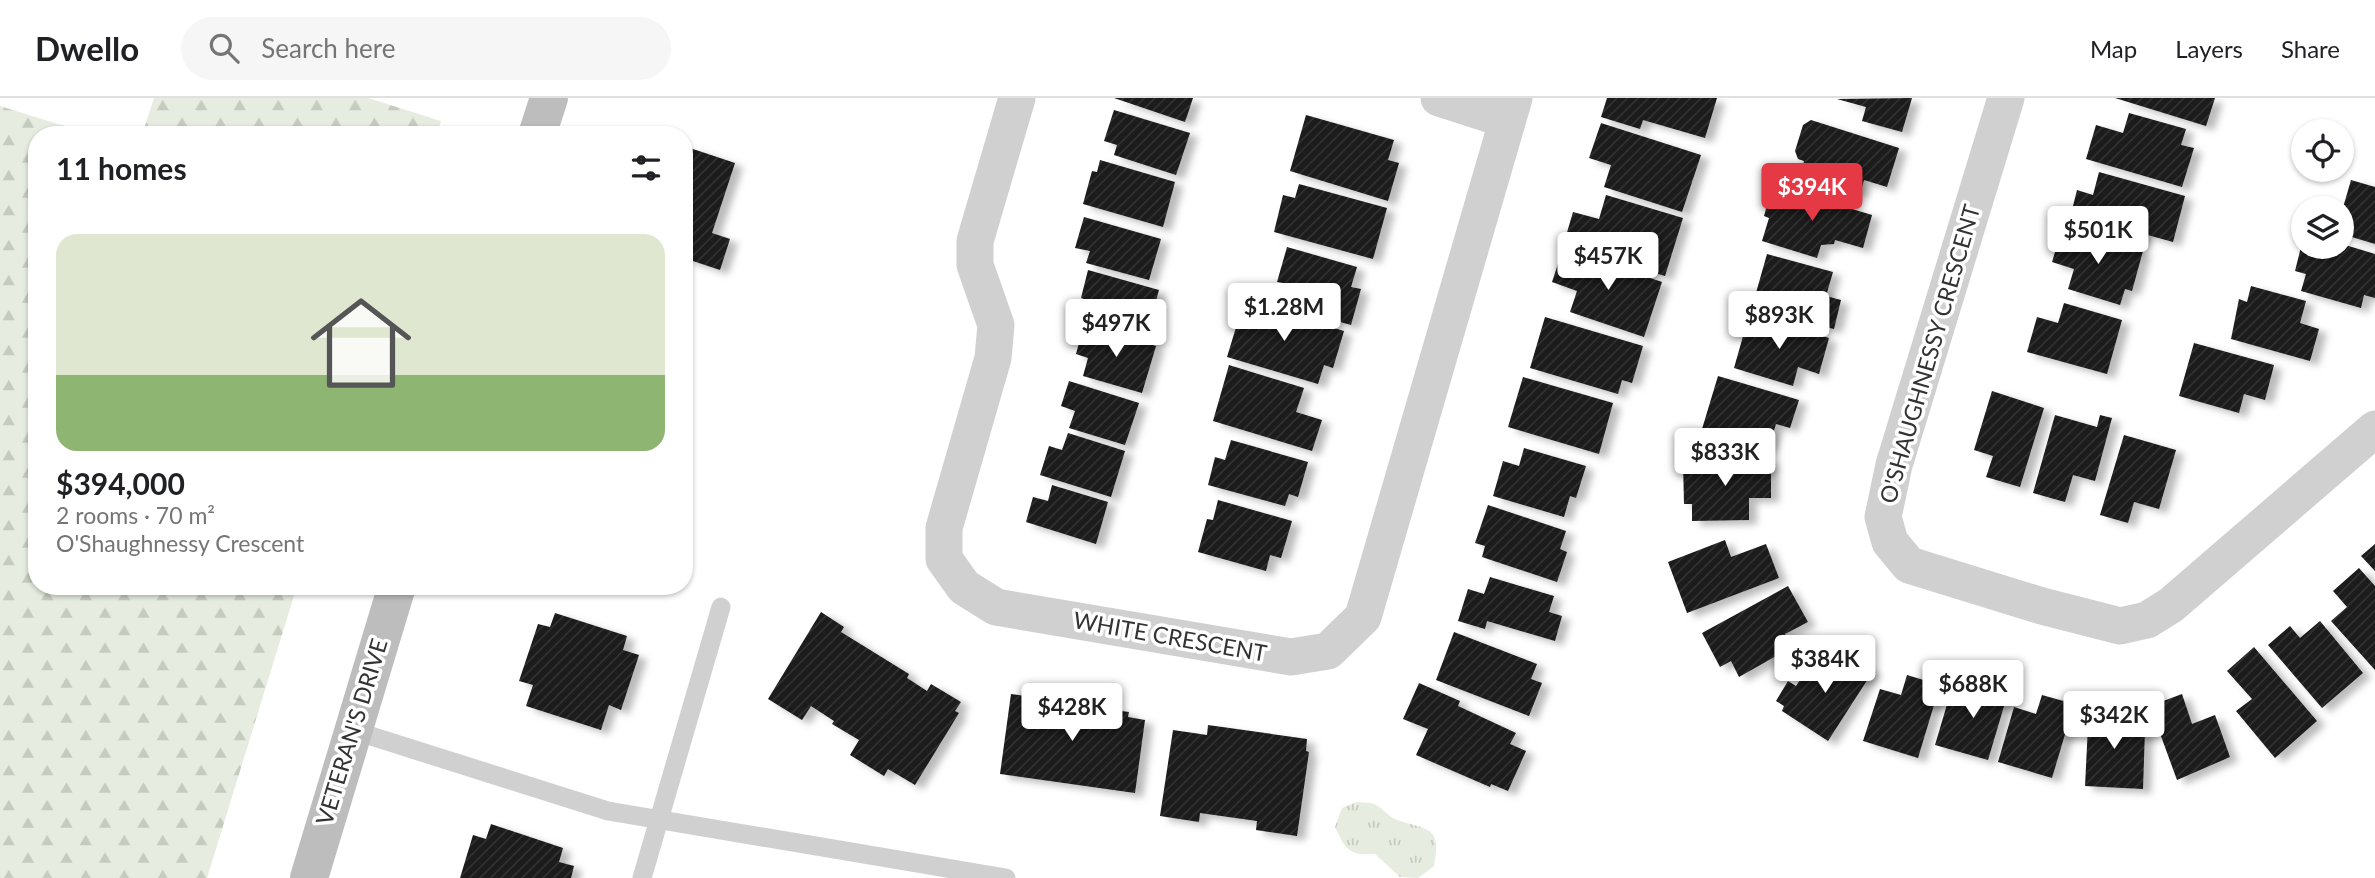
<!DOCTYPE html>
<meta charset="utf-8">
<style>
:root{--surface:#fff;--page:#f6f6f6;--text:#202124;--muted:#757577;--line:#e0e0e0;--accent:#e63946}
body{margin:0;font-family:Lato,sans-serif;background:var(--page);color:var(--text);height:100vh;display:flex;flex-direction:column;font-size:26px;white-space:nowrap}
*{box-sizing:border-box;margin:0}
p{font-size:23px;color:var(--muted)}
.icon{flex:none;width:38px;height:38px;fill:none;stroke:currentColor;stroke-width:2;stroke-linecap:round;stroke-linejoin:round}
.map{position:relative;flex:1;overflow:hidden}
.drawer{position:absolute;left:28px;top:28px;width:665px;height:469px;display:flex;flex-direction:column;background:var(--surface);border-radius:28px;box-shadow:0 2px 5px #0004}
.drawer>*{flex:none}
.buttons{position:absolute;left:2291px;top:21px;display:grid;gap:14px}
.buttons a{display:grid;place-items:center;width:63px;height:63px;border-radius:50%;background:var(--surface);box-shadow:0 2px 5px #0004;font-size:35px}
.price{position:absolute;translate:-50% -60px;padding:0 16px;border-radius:7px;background:#fff;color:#222;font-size:23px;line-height:46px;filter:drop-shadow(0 2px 4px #0008)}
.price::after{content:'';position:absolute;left:50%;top:42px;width:21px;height:16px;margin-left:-10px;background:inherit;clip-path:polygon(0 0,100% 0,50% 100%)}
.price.selected{background:var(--accent);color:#fff}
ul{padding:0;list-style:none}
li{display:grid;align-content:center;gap:14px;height:371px;padding:0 28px}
li span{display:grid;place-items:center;height:217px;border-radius:21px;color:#555}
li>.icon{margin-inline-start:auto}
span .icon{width:126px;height:126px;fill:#fffc;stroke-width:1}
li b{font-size:30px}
h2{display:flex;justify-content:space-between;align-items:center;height:84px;padding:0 28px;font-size:30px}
header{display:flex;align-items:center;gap:42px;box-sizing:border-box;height:98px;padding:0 35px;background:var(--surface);border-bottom:2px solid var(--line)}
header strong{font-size:33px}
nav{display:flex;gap:38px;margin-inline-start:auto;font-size:24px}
.search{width:490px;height:63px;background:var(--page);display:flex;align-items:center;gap:18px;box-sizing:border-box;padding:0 24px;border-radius:38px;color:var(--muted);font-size:26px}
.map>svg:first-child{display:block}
</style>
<header>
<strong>Dwello</strong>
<div class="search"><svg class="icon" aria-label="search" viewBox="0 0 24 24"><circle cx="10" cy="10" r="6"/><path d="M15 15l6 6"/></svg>Search here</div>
<nav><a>Map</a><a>Layers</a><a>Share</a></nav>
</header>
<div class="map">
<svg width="2375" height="780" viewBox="0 0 2375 780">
<defs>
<pattern id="grass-tufts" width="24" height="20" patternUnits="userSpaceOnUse" patternTransform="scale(1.75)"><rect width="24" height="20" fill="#e6ecdf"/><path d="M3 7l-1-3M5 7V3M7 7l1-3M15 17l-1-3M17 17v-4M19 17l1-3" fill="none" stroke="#c6cbc0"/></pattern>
<pattern id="forest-firs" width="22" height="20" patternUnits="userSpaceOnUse" patternTransform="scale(1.75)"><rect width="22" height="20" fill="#e6ecdf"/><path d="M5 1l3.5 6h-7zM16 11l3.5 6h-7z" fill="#c6cbc0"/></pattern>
<pattern id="building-hatch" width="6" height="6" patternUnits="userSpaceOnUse" patternTransform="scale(1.75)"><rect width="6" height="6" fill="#1a1a1a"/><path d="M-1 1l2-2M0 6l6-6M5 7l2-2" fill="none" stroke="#333"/></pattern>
<filter id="shadow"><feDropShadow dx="8" dy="4.5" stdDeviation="3.5" flood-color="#0004"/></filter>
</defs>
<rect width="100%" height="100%" fill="#fff"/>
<path fill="url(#grass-tufts)" d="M 1357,704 C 1362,705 1369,704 1374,706 C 1382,709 1388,719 1397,722 C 1428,732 1442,728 1434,768 L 1418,780 L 1400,779 L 1375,756 C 1349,758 1345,751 1335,729 L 1342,710 Z"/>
<g fill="url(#forest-firs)">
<path d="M 154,0 L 368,0 L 441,23 L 437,37 L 142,37 Z"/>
<path d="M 0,8 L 93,37 L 37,37 L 37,488 L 297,488 L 207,780 L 0,780 Z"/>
</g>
<g fill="url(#building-hatch)" filter="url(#shadow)">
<path d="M 1114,0 L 1193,0 L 1185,24 Z"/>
<path d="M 1607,0 L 1717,0 L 1705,40 L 1643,22 L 1640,31 L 1601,19 Z"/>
<path d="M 1912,0 L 1902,34 L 1862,23 L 1866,9 L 1837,1 Z"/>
<path d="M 2115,0 L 2215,0 L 2206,28 Z"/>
<path d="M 1114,12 L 1190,35 L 1176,77 L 1114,57 L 1117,47 L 1104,43 Z"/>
<path d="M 2129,15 L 2186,31 L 2181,47 L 2194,50 L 2182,89 L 2086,61 L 2096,27 L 2123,35 Z"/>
<path d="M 1306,17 L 1394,42 L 1388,62 L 1399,65 L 1388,103 L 1290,73 Z"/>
<path d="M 1811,22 L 1899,50 L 1887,89 L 1864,82 L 1860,96 L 1800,77 L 1804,63 L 1798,61 L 1795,53 L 1803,27 Z"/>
<path d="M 1601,25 L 1701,57 L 1682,114 L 1604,89 L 1611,67 L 1589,60 Z"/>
<path d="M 690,50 L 735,65 L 712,135 L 730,141 L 720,172 L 684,160 L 684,140 L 692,117 L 684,114 L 684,69 Z"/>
<path d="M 1100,62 L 1175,84 L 1163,129 L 1083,106 L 1092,73 L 1097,74 Z"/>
<path d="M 2099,74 L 2185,98 L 2173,144 L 2144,136 L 2142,144 L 2069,124 L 2077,92 L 2093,97 Z"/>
<path d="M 2351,82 L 2375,89 L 2375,146 L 2342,136 L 2342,113 Z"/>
<path d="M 1299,86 L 1387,110 L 1373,161 L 1274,134 L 1283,97 L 1295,100 Z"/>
<path d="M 1779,89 L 1872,117 L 1863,150 L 1835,142 L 1834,146 L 1821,147 L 1817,160 L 1762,143 L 1769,120 L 1764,118 L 1769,100 L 1775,102 Z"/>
<path d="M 1606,97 L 1683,120 L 1665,178 L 1563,148 L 1573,114 L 1599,121 Z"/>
<path d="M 1084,119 L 1161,141 L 1149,182 L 1086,165 L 1090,153 L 1075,150 Z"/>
<path d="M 2062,131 L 2143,153 L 2132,193 L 2125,191 L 2120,207 L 2068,191 L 2074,171 L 2052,164 Z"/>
<path d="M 2342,146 L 2375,156 L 2375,200 L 2364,197 L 2361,210 L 2301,193 L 2306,176 L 2295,173 L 2301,149 L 2342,149 Z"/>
<path d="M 1287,149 L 1357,169 L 1351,189 L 1361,191 L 1351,227 L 1277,206 L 1283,185 L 1277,184 Z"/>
<path d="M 1563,151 L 1662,184 L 1644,239 L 1570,214 L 1577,193 L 1552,184 Z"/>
<path d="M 1767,156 L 1833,174 L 1826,198 L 1841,202 L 1834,231 L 1752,209 Z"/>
<path d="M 1088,172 L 1159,192 L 1146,238 L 1086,221 L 1090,203 L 1081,200 Z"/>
<path d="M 2251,188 L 2306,203 L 2300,225 L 2319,231 L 2310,263 L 2231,241 L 2239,201 L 2247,204 Z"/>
<path d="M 1244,203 L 1344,233 L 1333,270 L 1324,267 L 1318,286 L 1227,259 Z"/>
<path d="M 2064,205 L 2122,222 L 2107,276 L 2027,254 L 2037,219 L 2058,225 Z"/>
<path d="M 1749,217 L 1829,240 L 1819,276 L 1798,269 L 1793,288 L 1734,270 Z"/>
<path d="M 1545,219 L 1643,248 L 1632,285 L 1622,282 L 1618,296 L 1530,270 Z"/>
<path d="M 1084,227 L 1156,248 L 1142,295 L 1083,278 L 1088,260 L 1076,256 Z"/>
<path d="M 2194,245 L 2274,267 L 2265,302 L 2244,296 L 2239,315 L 2179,298 Z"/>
<path d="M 1229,267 L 1304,290 L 1296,314 L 1322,322 L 1312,353 L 1213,323 Z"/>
<path d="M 1718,278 L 1799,302 L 1790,330 L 1776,326 L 1768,351 L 1702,331 Z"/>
<path d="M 1523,279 L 1613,305 L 1599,356 L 1508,329 Z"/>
<path d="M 1069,283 L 1139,305 L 1125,347 L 1069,330 L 1075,313 L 1061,308 Z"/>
<path d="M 1992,293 L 2044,310 L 2020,389 L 1986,379 L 1993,358 L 1974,352 Z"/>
<path d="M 2055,317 L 2097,329 L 2100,317 L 2112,320 L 2095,383 L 2073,377 L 2065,404 L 2033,395 Z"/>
<path d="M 1068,335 L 1125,353 L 1111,399 L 1040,377 L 1049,348 L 1062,352 Z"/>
<path d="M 2124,337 L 2176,352 L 2159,411 L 2134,404 L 2128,425 L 2100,417 Z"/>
<path d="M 1231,342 L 1308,364 L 1298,399 L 1289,396 L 1285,408 L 1208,387 L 1215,359 L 1225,362 Z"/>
<path d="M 1524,350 L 1586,368 L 1576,400 L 1570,398 L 1564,419 L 1493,398 L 1503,363 L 1519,368 Z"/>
<path d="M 1771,362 L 1771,400 L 1749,400 L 1749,422 L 1692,423 L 1692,406 L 1684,406 L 1683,364 Z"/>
<path d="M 1052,387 L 1108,404 L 1096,446 L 1026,424 L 1033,399 L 1048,403 Z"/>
<path d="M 1218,402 L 1292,423 L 1281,460 L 1270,457 L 1266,473 L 1198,454 L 1207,421 L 1213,422 Z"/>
<path d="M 1488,407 L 1566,433 L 1560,451 L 1567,454 L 1557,484 L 1482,459 L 1485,448 L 1475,445 Z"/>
<path d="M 1725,442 L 1731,459 L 1766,446 L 1779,480 L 1687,515 L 1668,464 Z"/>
<path d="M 2375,446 L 2375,473 L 2361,458 Z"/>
<path d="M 2359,470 L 2375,488 L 2375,572 L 2331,523 L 2347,509 L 2333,493 Z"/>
<path d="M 1490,479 L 1554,498 L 1549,514 L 1562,518 L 1555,543 L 1487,523 L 1485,531 L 1458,523 L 1468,491 L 1484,496 Z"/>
<path d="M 1788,488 L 1808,524 L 1785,536 L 1792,549 L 1739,579 L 1731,563 L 1720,569 L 1702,535 Z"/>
<path d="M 821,514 L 844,529 L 841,534 L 909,576 L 907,580 L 927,593 L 931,586 L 961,604 L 955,613 L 959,615 L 915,687 L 888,671 L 884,678 L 850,657 L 859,642 L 832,626 L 834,623 L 811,608 L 802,622 L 768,601 Z"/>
<path d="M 555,515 L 627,538 L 623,552 L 639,557 L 621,612 L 609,607 L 601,632 L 526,608 L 533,587 L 519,583 L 538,526 L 550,529 Z"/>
<path d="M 2320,523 L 2363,575 L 2322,610 L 2268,547 L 2290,528 L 2300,540 Z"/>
<path d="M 1454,534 L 1537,566 L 1531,581 L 1542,585 L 1529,618 L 1436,582 Z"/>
<path d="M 2254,549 L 2317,623 L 2275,660 L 2236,613 L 2252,601 L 2227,573 Z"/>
<path d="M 1845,554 L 1873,573 L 1828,643 L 1782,613 L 1784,608 L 1776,603 L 1788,583 L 1796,588 L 1813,562 L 1832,574 Z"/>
<path d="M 1907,577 L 1940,587 L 1918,660 L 1863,643 L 1880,591 L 1901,597 Z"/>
<path d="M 1979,580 L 2010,588 L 1988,662 L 1935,647 L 1951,593 L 1973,600 Z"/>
<path d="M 1419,585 L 1460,603 L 1458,608 L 1516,635 L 1510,646 L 1526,653 L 1508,693 L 1491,686 L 1490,689 L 1416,657 L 1428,631 L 1403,621 Z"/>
<path d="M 1026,594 L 1072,600 L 1071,606 L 1129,614 L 1128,619 L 1145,622 L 1135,695 L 1000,676 L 1011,596 L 1026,598 Z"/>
<path d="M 2182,596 L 2192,626 L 2215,617 L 2230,659 L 2177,682 L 2150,608 Z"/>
<path d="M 2042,597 L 2074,606 L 2052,680 L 1998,664 L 2014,609 L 2036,616 Z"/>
<path d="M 2089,608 L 2126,610 L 2125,631 L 2145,632 L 2143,691 L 2085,688 Z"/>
<path d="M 1208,627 L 1307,641 L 1306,653 L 1309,654 L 1297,738 L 1256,732 L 1257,723 L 1200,715 L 1199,724 L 1160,718 L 1173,632 L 1207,637 Z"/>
<path d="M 491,726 L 563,750 L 559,764 L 574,768 L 571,780 L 460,780 L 473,737 L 486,741 Z"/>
</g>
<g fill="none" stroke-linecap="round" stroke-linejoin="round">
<g stroke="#d0d0d0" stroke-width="19">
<path d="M 352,632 L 608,713 L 1006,780"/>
<path d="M 642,780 L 721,509"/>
</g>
<g stroke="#d0d0d0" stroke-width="37">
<path d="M 1017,0 L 975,143 L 975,167 L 996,227 L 993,260 L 944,430 L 944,461 L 964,489 L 996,509 L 1291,559 L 1328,553 L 1363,519 L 1514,0"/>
<path d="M 1439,0 L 1507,22"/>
<path d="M 2006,0 L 1894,367 L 1883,419 L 1890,444 L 1909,467 L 2042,508 L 2120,528 L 2147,522 L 2171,507 L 2375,331"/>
</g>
<g stroke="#bdbdbd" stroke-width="38">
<path d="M 537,37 L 549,0"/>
<path d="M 309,780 L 397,488"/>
</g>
</g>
<g text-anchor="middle" stroke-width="7" stroke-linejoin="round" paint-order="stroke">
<g font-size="23" fill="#333" stroke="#fff">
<text transform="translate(1930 256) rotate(-74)" y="8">O'SHAUGHNESSY CRESCENT</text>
<text transform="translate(1170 539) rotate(10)" y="8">WHITE CRESCENT</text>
<text transform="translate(352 634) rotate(-73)" y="8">VETERAN'S DRIVE</text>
</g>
</g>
</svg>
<div class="buttons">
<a><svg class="icon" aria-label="locate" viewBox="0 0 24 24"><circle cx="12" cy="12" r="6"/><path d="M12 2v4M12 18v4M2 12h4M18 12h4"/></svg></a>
<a><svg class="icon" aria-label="layers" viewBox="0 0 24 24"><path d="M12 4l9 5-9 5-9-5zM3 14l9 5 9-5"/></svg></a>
</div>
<b class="price selected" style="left:1812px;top:125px">$394K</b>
<b class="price" style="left:2098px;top:168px">$501K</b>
<b class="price" style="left:1608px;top:194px">$457K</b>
<b class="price" style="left:1284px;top:245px">$1.28M</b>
<b class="price" style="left:1779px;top:253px">$893K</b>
<b class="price" style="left:1116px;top:261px">$497K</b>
<b class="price" style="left:1725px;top:390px">$833K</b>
<b class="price" style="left:1825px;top:597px">$384K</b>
<b class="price" style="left:1973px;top:622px">$688K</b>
<b class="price" style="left:1072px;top:645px">$428K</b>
<b class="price" style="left:2114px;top:653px">$342K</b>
<section class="drawer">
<h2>11 homes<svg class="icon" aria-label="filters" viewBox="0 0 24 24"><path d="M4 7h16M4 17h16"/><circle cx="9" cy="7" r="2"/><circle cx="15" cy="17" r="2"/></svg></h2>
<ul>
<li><span style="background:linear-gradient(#dfe7d0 65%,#8fb573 0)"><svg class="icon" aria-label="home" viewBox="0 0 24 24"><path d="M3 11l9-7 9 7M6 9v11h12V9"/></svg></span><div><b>$394,000</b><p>2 rooms · 70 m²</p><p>O'Shaughnessy Crescent</p></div></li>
</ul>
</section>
</div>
